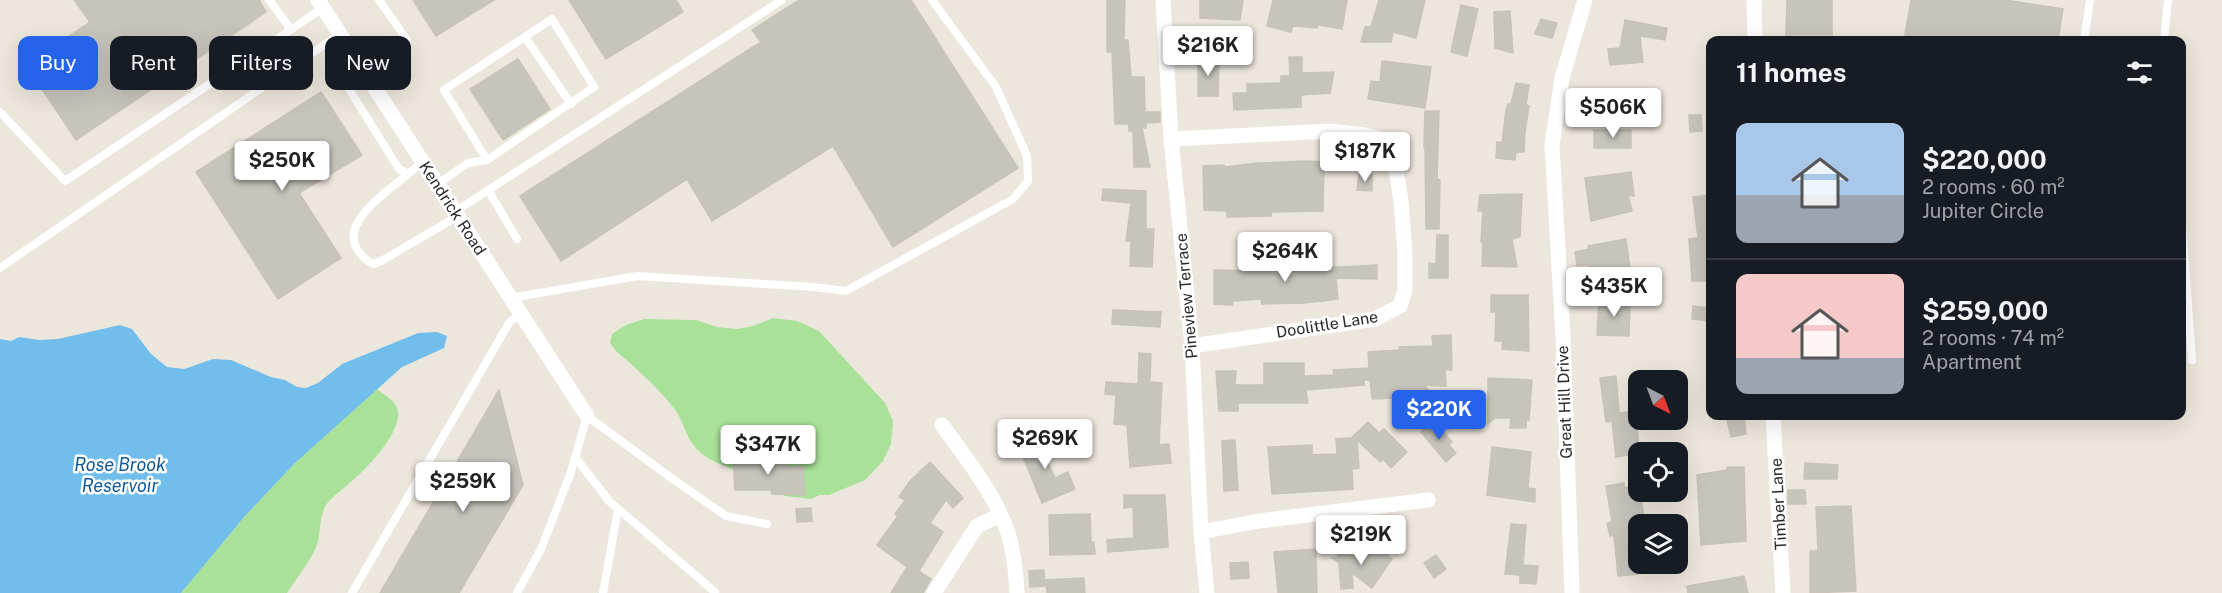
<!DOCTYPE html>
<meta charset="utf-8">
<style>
:root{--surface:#171b24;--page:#20242c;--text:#f1f3f6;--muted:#9ea1a6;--line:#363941;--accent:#2563eb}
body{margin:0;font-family:"Public Sans",sans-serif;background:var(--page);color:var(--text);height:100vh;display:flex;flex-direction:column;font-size:22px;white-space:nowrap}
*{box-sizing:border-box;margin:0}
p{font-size:20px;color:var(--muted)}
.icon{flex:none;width:33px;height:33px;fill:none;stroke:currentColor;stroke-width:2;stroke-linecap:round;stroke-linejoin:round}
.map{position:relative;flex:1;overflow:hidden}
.details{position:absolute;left:1706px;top:36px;width:480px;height:384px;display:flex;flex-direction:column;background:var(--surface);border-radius:12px;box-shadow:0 6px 24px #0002}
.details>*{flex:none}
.hud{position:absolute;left:18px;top:36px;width:570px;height:54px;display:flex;gap:12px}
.needle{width:39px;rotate:138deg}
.buttons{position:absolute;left:1628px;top:370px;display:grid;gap:12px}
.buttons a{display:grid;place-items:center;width:60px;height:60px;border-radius:12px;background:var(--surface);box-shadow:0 6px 24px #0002;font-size:30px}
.price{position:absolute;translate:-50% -51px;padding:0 14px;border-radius:6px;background:#fff;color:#222;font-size:20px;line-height:39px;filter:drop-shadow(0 2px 3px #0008)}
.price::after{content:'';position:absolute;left:50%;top:36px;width:18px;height:14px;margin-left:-9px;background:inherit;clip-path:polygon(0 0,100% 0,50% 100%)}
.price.on{background:var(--accent);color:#fff}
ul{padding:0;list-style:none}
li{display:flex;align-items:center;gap:18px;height:150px;padding:0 30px}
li+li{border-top:2px solid var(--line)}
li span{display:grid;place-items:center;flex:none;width:168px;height:120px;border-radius:12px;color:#555}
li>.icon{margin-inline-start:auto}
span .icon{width:72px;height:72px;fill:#fffc;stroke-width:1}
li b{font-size:26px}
h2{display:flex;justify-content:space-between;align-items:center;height:72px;padding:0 30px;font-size:26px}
.pill{padding:0 21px;border-radius:12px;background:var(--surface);box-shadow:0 6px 24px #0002;font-size:21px;line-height:54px}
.pill.on{background:var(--accent);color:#fff}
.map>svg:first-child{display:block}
</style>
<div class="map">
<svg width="2222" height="593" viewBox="0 0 2222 593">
<rect width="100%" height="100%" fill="#ece7dc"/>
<g fill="#a9e199">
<path d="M 773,318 L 797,321 L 819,331 L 885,403 L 893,421 L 891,444 L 883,461 L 865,480 L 829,495 L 819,495 L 812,499 L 785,496 L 726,466 C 715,463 702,456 695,447 C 685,436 684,421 675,410 C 664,394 643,375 629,362 C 621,355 615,352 610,342 L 612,334 L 626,325 L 644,319 L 696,320 L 717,327 L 737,329 L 753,326 Z"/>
<path d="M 377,389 C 383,394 394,400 397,408 C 405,429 368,467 353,480 C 345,488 332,496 326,505 C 319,517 321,528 318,541 C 313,559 297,577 287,593 L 181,593 L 245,516 L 294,464 Z"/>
</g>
<path fill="#71bdec" d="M 120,325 L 132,329 L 151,354 L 167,367 L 184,369 L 213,359 L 231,360 L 271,377 L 285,380 L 297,387 L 306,388 L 318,383 L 342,364 L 418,333 L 437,332 L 447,336 L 444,348 L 402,367 L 294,464 L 245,516 L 181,593 L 0,593 L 0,339 L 11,341 L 19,337 L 39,340 L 58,339 Z"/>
<g fill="#c7c4bc" stroke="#c7c3b6" stroke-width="1.5">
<path d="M 74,0 L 259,0 L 266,12 L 76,140 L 26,65 L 90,22 Z"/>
<path d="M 413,0 L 494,0 L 436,36 Z"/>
<path d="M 569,0 L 676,0 L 683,12 L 606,59 Z"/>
<path d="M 799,0 L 911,0 L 1018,168 L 893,247 L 833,146 L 712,221 L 687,179 L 561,261 L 520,196 L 761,42 L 752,30 Z"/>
<path d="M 1107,0 L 1125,0 L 1124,40 L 1128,40 L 1131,77 L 1144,77 L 1145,112 L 1160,112 L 1160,122 L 1146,123 L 1146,128 L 1142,128 L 1150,167 L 1134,167 L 1133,131 L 1129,131 L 1129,124 L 1115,124 L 1112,52 L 1107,52 Z"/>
<path d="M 1200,0 L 1243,0 L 1240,20 L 1200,18 Z"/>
<path d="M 1273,0 L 1347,0 L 1342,29 L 1318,25 L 1317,28 L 1293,26 L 1291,32 L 1267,26 Z"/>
<path d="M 1379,0 L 1425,0 L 1416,38 L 1393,32 L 1391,42 L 1361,42 L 1365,27 L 1371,27 Z"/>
<path d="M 1787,0 L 1832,0 L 1832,35 L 1786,35 Z"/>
<path d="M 1911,0 L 2005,0 L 2063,9 L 2058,40 L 1904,40 Z"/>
<path d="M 1461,5 L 1478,9 L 1467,56 L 1451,52 Z"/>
<path d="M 1510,11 L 1513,53 L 1495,48 L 1494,12 Z"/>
<path d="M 1541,19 L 1557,23 L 1552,38 L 1535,34 Z"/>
<path d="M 1625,20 L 1667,28 L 1665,40 L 1640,36 L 1643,62 L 1610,65 L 1608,49 L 1620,48 Z"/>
<path d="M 1289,57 L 1302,57 L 1302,73 L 1334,72 L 1330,93 L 1301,95 L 1301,107 L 1234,110 L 1233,93 L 1247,93 L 1247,84 L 1281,83 L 1281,76 L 1290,76 Z"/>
<path d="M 518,59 L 550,109 L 503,140 L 470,89 Z"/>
<path d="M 1198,59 L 1219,59 L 1218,96 L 1198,96 Z"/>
<path d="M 1382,61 L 1431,67 L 1425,108 L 1368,99 L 1371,81 L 1380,82 Z"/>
<path d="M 1516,83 L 1529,85 L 1526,105 L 1529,106 L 1525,132 L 1524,152 L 1516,152 L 1515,160 L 1496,158 L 1497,142 L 1502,143 L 1506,110 L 1508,104 L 1511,104 Z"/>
<path d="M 321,92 L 362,155 L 299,193 L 341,258 L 278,299 L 196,172 Z"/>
<path d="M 1594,95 L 1607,97 L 1608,109 L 1587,112 L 1584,96 Z"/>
<path d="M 1425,111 L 1439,111 L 1437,179 L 1440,180 L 1439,229 L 1426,229 L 1425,147 L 1424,147 Z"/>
<path d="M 1689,115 L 1701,115 L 1702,131 L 1690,132 Z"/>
<rect x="1594" y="130" width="37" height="18"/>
<path d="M 1306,161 L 1324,162 L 1323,211 L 1271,212 L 1271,216 L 1227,217 L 1227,211 L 1204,210 L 1203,166 L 1224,165 L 1224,167 L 1258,163 Z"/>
<path d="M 1631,172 L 1634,196 L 1628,195 L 1632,211 L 1591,221 L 1585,178 Z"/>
<path d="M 1372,174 L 1372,191 L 1357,190 L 1359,175 Z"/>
<path d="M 1103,189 L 1146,191 L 1146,229 L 1154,229 L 1152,267 L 1130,266 L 1131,241 L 1126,241 L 1131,203 L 1102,200 Z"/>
<path d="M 1522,194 L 1520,237 L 1512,239 L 1517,267 L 1482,266 L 1483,242 L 1481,242 L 1483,211 L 1478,211 L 1480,195 Z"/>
<path d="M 1710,195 L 1710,281 L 1692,281 L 1689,239 L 1698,238 L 1693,197 Z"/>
<path d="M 1437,235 L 1448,235 L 1448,278 L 1429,278 L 1429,263 L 1436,264 Z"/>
<path d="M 1626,239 L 1632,282 L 1590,283 L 1589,265 L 1577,266 L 1575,252 L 1589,249 L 1588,246 Z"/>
<path d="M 1259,260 L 1301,261 L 1302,269 L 1377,265 L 1377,279 L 1336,278 L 1338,299 L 1304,303 L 1262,304 L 1261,299 L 1233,301 L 1232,305 L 1214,304 L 1214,270 L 1259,271 Z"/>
<path d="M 1491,295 L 1528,295 L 1529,351 L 1502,349 L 1503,341 L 1495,341 L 1496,312 L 1491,312 Z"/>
<path d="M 1599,298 L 1630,301 L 1629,336 L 1597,335 Z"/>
<path d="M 1693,306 L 1710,308 L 1710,321 L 1692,319 Z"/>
<path d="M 1113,310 L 1161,312 L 1160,327 L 1112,324 Z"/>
<path d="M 1451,335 L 1452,370 L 1445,370 L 1446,386 L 1424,385 L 1434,396 L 1372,399 L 1370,380 L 1364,380 L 1364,385 L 1306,390 L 1308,403 L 1238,403 L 1238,411 L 1219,411 L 1216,371 L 1236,371 L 1235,385 L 1264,385 L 1264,363 L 1304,363 L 1304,376 L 1334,375 L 1333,370 L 1369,368 L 1368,352 L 1400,350 L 1399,347 L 1433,346 L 1432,336 Z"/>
<path d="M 1139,353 L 1151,354 L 1150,382 L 1162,383 L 1159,445 L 1169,444 L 1171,463 L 1130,467 L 1127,425 L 1114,424 L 1116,395 L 1105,394 L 1106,382 L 1138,384 Z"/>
<path d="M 1616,376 L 1619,413 L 1636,411 L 1639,453 L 1616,457 L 1612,421 L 1606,422 L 1600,378 Z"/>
<path d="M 1488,378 L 1532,380 L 1529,420 L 1526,420 L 1526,428 L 1510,428 L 1511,418 L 1495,418 L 1488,424 Z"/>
<path d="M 499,390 L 523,485 L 459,593 L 380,593 Z"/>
<path d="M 1744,416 L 1746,434 L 1731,437 L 1727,420 Z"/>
<path d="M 1434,421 L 1452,442 L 1449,445 L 1456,453 L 1446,462 L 1421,432 Z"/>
<path d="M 1368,422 L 1379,433 L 1384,429 L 1407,452 L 1391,468 L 1383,459 L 1380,462 L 1357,440 L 1359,468 L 1352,469 L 1353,489 L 1272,494 L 1268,447 L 1312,445 L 1312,455 L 1337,454 L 1336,439 L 1349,438 L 1349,440 Z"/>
<path d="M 1042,431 L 1055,445 L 1044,455 L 1055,478 L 1068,472 L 1075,489 L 1042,503 L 1021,452 Z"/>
<path d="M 1235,440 L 1238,490 L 1224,491 L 1222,441 Z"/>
<path d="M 1492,447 L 1531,452 L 1528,488 L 1535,489 L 1535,502 L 1487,495 Z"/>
<path d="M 733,456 L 779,460 L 779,463 L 787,463 L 787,467 L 803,467 L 805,495 L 772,494 L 771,490 L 735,490 Z"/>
<path d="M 930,462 L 963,498 L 953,508 L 946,500 L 930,523 L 943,532 L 919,571 L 931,579 L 923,593 L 891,593 L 907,567 L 877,545 L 898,516 L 895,514 L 905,500 L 899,497 L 910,481 Z"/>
<path d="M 1805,463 L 1838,465 L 1837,479 L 1804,479 Z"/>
<path d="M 1727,467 L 1744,467 L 1746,541 L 1701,545 L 1697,475 L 1727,470 Z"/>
<path d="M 1624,483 L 1624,488 L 1638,485 L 1646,525 L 1638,525 L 1638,574 L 1618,576 L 1614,535 L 1610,536 L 1607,523 L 1612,522 L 1606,486 Z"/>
<path d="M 1788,490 L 1805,490 L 1806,504 L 1788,504 Z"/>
<path d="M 1124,495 L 1165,495 L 1168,547 L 1108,552 L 1107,540 L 1134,538 L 1133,507 L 1124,508 Z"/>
<path d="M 1851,506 L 1856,591 L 1810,593 L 1810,551 L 1818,551 L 1816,507 Z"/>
<path d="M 811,508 L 812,521 L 797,522 L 796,509 Z"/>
<path d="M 1090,514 L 1091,542 L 1094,542 L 1095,554 L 1050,555 L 1049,515 Z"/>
<path d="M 1511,524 L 1526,525 L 1523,565 L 1538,566 L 1536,584 L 1520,583 L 1520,575 L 1505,574 Z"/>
<path d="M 1338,544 L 1349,544 L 1350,556 L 1372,554 L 1377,547 L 1392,559 L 1372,588 L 1352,573 L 1353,588 L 1341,589 L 1339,563 L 1332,558 L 1338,557 Z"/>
<path d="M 1316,549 L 1317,593 L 1278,593 L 1274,552 Z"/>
<path d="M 1436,555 L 1446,569 L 1434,578 L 1424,563 Z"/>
<path d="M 1248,562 L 1249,578 L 1231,579 L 1230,563 Z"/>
<path d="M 1044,570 L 1045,586 L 1030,587 L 1029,571 Z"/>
<path d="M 1744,576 L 1748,593 L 1688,593 L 1687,586 Z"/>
<path d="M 1084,578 L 1085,593 L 1047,593 L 1046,580 Z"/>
</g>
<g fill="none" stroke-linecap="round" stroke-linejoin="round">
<g stroke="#fff" stroke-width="8">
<path d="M 269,0 L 291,29"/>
<path d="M 525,37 L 571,104"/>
<path d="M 2084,40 L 2090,0"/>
<path d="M 2164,40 L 2168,0"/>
<path d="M 360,65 L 347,76 L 349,89 L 399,169 L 408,174 L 423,162"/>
<path d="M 364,71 L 407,40 L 379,0"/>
<path d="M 0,112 L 65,181 L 323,8"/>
<path d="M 408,174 C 390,190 340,221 357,249 C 362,256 366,261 374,264 L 383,260 L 458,216"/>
<path d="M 438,184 L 468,163 L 487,160 L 594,87 L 552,19 L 444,90 L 487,160"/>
<path d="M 488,190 L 517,239"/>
<path d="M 2181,209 L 2192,360"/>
<path d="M 456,211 L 782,0"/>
<path d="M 0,268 L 340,34"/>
<path d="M 511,298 L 637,276 L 814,287 L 846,291 L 1013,199 L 1028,181 L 1027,156 L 996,87 L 932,0"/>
<path d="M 575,457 L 609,501 L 715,592"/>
<path d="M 352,593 L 509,323 L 520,313"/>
<path d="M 517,593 L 541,549 L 571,472 L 587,416 L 670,477 L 726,516 L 767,524"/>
<path d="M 603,593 L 618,509"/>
</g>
<g stroke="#fff" stroke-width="15">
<path d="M 318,0 L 587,416"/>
<path d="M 1163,0 L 1171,139 L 1192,346 L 1201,532 L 1207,593"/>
<path d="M 1754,0 L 1755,40"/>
<path d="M 1171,139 L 1331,131 L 1365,135 L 1384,140 L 1393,149 L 1401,201 L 1405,253 L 1405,290 L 1400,306 L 1375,319 L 1192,346"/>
<path d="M 1773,416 L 1783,593"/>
<path d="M 942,425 C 966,458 995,494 1008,533 C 1014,552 1016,573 1017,593"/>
<path d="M 1201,532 L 1259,521 L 1428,500"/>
<path d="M 934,593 L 977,526 L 1000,515"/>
<path d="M 1572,593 L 1563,337 L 1552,145 L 1562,78 L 1585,0"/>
</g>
</g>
<g text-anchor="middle" stroke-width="5" stroke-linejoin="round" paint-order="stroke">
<g font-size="16" fill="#2a2a2a" stroke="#fff">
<text transform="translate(453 208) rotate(57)" y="6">Kendrick Road</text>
<text transform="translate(1186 296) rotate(-95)" y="6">Pineview Terrace</text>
<text transform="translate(1327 324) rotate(-9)" y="6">Doolittle Lane</text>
<text transform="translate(1564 402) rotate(-92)" y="6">Great Hill Drive</text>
<text transform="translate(1778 504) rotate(-93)" y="6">Timber Lane</text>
</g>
<g font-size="18" font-style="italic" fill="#105998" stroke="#fff">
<text x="120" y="471">Rose Brook<tspan x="120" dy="21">Reservoir</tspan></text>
</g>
</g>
</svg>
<div class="buttons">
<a><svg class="needle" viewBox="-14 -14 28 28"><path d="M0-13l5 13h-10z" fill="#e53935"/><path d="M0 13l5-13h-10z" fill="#9ea1a6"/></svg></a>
<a><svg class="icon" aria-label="locate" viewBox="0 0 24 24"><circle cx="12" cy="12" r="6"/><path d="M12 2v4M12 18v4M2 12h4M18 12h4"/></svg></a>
<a><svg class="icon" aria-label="layers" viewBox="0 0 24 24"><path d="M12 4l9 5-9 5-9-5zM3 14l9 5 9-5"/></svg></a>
</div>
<b class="price" style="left:1208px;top:77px">$216K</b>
<b class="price" style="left:1613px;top:139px">$506K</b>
<b class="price" style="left:1365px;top:183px">$187K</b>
<b class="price" style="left:282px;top:192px">$250K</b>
<b class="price" style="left:1285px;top:283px">$264K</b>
<b class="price" style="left:1614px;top:318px">$435K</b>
<b class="price on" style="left:1439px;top:441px">$220K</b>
<b class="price" style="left:1045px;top:470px">$269K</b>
<b class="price" style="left:768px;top:476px">$347K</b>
<b class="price" style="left:463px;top:513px">$259K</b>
<b class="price" style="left:1361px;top:566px">$219K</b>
<div class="hud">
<a class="pill on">Buy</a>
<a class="pill">Rent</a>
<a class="pill">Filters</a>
<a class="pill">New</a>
</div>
<section class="details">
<h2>11 homes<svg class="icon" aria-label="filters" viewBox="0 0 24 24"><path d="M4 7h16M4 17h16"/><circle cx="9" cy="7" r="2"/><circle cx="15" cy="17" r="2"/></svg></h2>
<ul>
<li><span style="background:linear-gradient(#a9c7e8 60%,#9aa5b1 0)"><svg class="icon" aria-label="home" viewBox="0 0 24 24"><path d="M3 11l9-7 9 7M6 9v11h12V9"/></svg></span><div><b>$220,000</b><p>2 rooms · 60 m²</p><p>Jupiter Circle</p></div></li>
<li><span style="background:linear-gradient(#f6c9c9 70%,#9aa5b1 0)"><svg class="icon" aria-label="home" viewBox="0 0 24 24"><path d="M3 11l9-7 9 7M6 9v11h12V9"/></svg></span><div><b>$259,000</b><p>2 rooms · 74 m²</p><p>Apartment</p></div></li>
</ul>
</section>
</div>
